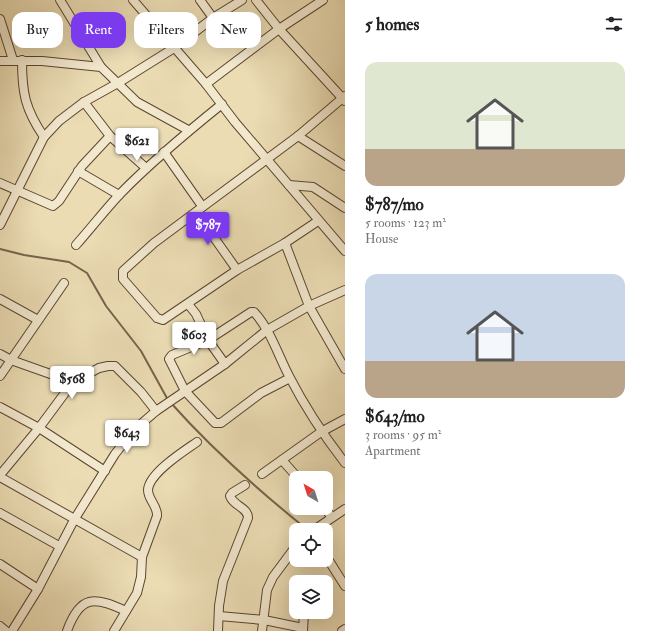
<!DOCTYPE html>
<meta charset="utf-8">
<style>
:root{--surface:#fff;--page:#f6f6f6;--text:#202124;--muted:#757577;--accent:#7c3aed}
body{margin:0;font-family:"IM FELL Double Pica",serif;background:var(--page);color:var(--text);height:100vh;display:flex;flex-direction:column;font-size:15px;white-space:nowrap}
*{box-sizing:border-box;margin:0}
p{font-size:13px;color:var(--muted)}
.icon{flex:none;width:22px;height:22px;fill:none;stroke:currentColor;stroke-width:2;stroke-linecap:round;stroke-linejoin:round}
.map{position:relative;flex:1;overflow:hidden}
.drawer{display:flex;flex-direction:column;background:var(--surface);width:300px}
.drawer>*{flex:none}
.banner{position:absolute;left:12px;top:12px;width:273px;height:36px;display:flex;gap:8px}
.needle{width:26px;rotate:321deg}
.buttons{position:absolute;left:289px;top:471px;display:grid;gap:8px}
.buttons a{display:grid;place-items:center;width:44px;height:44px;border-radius:8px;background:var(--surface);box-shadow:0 4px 16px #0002;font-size:20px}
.price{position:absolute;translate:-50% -34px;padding:0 9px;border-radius:4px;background:#fff;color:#222;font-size:13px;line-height:26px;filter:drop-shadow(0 1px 2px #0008)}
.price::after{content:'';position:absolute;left:50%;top:24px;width:12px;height:9px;margin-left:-6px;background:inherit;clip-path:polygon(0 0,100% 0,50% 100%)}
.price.current{background:var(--accent);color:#fff}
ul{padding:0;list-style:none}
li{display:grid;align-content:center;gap:8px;height:212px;padding:0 20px}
li span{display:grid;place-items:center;height:124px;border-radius:12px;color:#555}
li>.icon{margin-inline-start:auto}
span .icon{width:72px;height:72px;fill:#fffc;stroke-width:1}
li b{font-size:17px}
h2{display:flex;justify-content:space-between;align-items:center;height:48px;padding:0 20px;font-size:17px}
.pill{padding:0 14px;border-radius:12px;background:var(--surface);box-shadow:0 4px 16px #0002;font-size:14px;line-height:36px}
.pill.current{background:var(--accent);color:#fff}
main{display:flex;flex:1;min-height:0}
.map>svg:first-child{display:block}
</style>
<main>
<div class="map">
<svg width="345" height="631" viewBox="0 0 345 631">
<rect width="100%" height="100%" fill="#ebdcb4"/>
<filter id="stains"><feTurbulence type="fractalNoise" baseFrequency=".005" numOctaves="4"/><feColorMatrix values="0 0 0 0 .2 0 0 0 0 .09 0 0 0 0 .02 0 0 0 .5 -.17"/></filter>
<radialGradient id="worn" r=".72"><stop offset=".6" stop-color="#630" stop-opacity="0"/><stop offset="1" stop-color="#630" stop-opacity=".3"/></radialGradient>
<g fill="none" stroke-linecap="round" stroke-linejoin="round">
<g stroke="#77634a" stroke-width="2">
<path d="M 0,249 L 24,255 L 69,262 L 87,273 L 106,306 L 141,351 L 168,400"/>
<path d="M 171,403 C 211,448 257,489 304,527"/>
</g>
<defs>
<g id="minor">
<path d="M 60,0 L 101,67"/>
<path d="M 133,0 L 206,84 L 235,122 L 345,251"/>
<path d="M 200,0 L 213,18"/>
<path d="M 256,0 L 279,29 L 345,101"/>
<path d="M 0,19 L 13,60"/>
<path d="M 22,60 C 22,93 25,109 44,137"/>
<path d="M 0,61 L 42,61 L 101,67 L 137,102 L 188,130"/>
<path d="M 206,84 L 279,29 L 323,0"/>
<path d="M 84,102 L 110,136 L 146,168"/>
<path d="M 298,136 L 345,166"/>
<path d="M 164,152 L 202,206"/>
<path d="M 78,171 L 119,195"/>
<path d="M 0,183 L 53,206 L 59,201 L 82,166 L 110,136"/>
<path d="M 289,185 L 313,187 L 345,208"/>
<path d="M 196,212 L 237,270"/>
<path d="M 318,221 L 285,243 L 237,270 L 163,320 L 157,318 L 123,279 L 123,271 L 154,243 L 298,136 L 345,96"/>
<path d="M 0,225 L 44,137 L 59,121 L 84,102 L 118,83 L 174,48 L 213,18 L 242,0"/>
<path d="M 285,243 L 309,306 L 345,369"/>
<path d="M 76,245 C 91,228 105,210 120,194 C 152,161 186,133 222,104"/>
<path d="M 0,299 L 38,320"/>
<path d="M 188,304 L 196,314 L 208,340 L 225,364"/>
<path d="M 0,354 L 11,360 L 73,382"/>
<path d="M 0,376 L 64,283"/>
<path d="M 290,378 L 261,393 L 221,423 L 215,423 L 185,391 L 169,359 L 172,355 L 208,340 L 251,312 L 254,312 C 270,329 278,355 289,376 C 305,407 324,436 345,463"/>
<path d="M 0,407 L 39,428 L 105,471"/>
<path d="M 282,460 L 298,478"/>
<path d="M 262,474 L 321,432 L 345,419"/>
<path d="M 0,475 L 39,428 L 73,382 L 99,368 L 108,366 L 115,366 L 141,392 L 156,411"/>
<path d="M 0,477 L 142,557"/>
<path d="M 324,508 L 332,517"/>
<path d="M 0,513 L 59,546"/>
<path d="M 314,530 L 345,509"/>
<path d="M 326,556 L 345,586"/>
<path d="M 0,564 L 38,589"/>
<path d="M 219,616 L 264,620 L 303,628"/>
<path d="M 0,626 L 6,631"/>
<path d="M 12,631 L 38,589 L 74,520 L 115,454 L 133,431 L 156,411 L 225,364 L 267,330 L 309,306 L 345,290"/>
<path d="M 67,631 C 80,595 94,596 126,611"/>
<path d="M 114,631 L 137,593 L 141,577 L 142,557 L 157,516 C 158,506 148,500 148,490 C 149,473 184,451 197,442"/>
<path d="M 218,631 L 219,606 L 223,581 L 248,518 C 248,507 233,506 230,496 L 232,493 L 245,485"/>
<path d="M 262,631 L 267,590 L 273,577 L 296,546"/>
<path d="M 303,631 L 304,612"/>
<path d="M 342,631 L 345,629"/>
</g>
</defs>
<use href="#minor" stroke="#5b4630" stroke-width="10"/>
<use href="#minor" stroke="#f2e8ce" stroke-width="8"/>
</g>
<rect width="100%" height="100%" filter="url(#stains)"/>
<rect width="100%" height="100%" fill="url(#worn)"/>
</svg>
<div class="buttons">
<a><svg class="needle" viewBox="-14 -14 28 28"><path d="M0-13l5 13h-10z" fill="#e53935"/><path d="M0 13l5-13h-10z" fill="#757577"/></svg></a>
<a><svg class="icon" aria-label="locate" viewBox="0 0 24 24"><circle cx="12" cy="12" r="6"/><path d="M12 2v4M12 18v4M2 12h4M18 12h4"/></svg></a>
<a><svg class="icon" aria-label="layers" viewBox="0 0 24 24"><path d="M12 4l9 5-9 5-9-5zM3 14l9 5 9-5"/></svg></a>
</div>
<b class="price" style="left:137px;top:162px">$621</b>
<b class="price current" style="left:208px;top:246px">$787</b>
<b class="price" style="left:194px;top:356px">$603</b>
<b class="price" style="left:72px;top:400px">$568</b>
<b class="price" style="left:127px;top:454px">$643</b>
<div class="banner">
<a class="pill">Buy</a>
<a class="pill current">Rent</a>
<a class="pill">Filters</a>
<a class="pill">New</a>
</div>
</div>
<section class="drawer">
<h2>5 homes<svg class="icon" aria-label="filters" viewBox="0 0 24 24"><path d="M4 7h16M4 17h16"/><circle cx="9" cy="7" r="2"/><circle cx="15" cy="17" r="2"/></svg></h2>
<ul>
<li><span style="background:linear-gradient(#dfe7d0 70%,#b9a48a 0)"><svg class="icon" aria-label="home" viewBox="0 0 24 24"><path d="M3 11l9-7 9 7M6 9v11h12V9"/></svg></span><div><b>$787/mo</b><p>5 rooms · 123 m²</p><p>House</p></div></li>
<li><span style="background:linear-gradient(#c9d6e8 70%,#b9a48a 0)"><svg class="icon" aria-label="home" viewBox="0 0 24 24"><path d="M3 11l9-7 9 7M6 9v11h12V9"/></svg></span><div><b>$643/mo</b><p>3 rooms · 95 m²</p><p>Apartment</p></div></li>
</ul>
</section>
</main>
